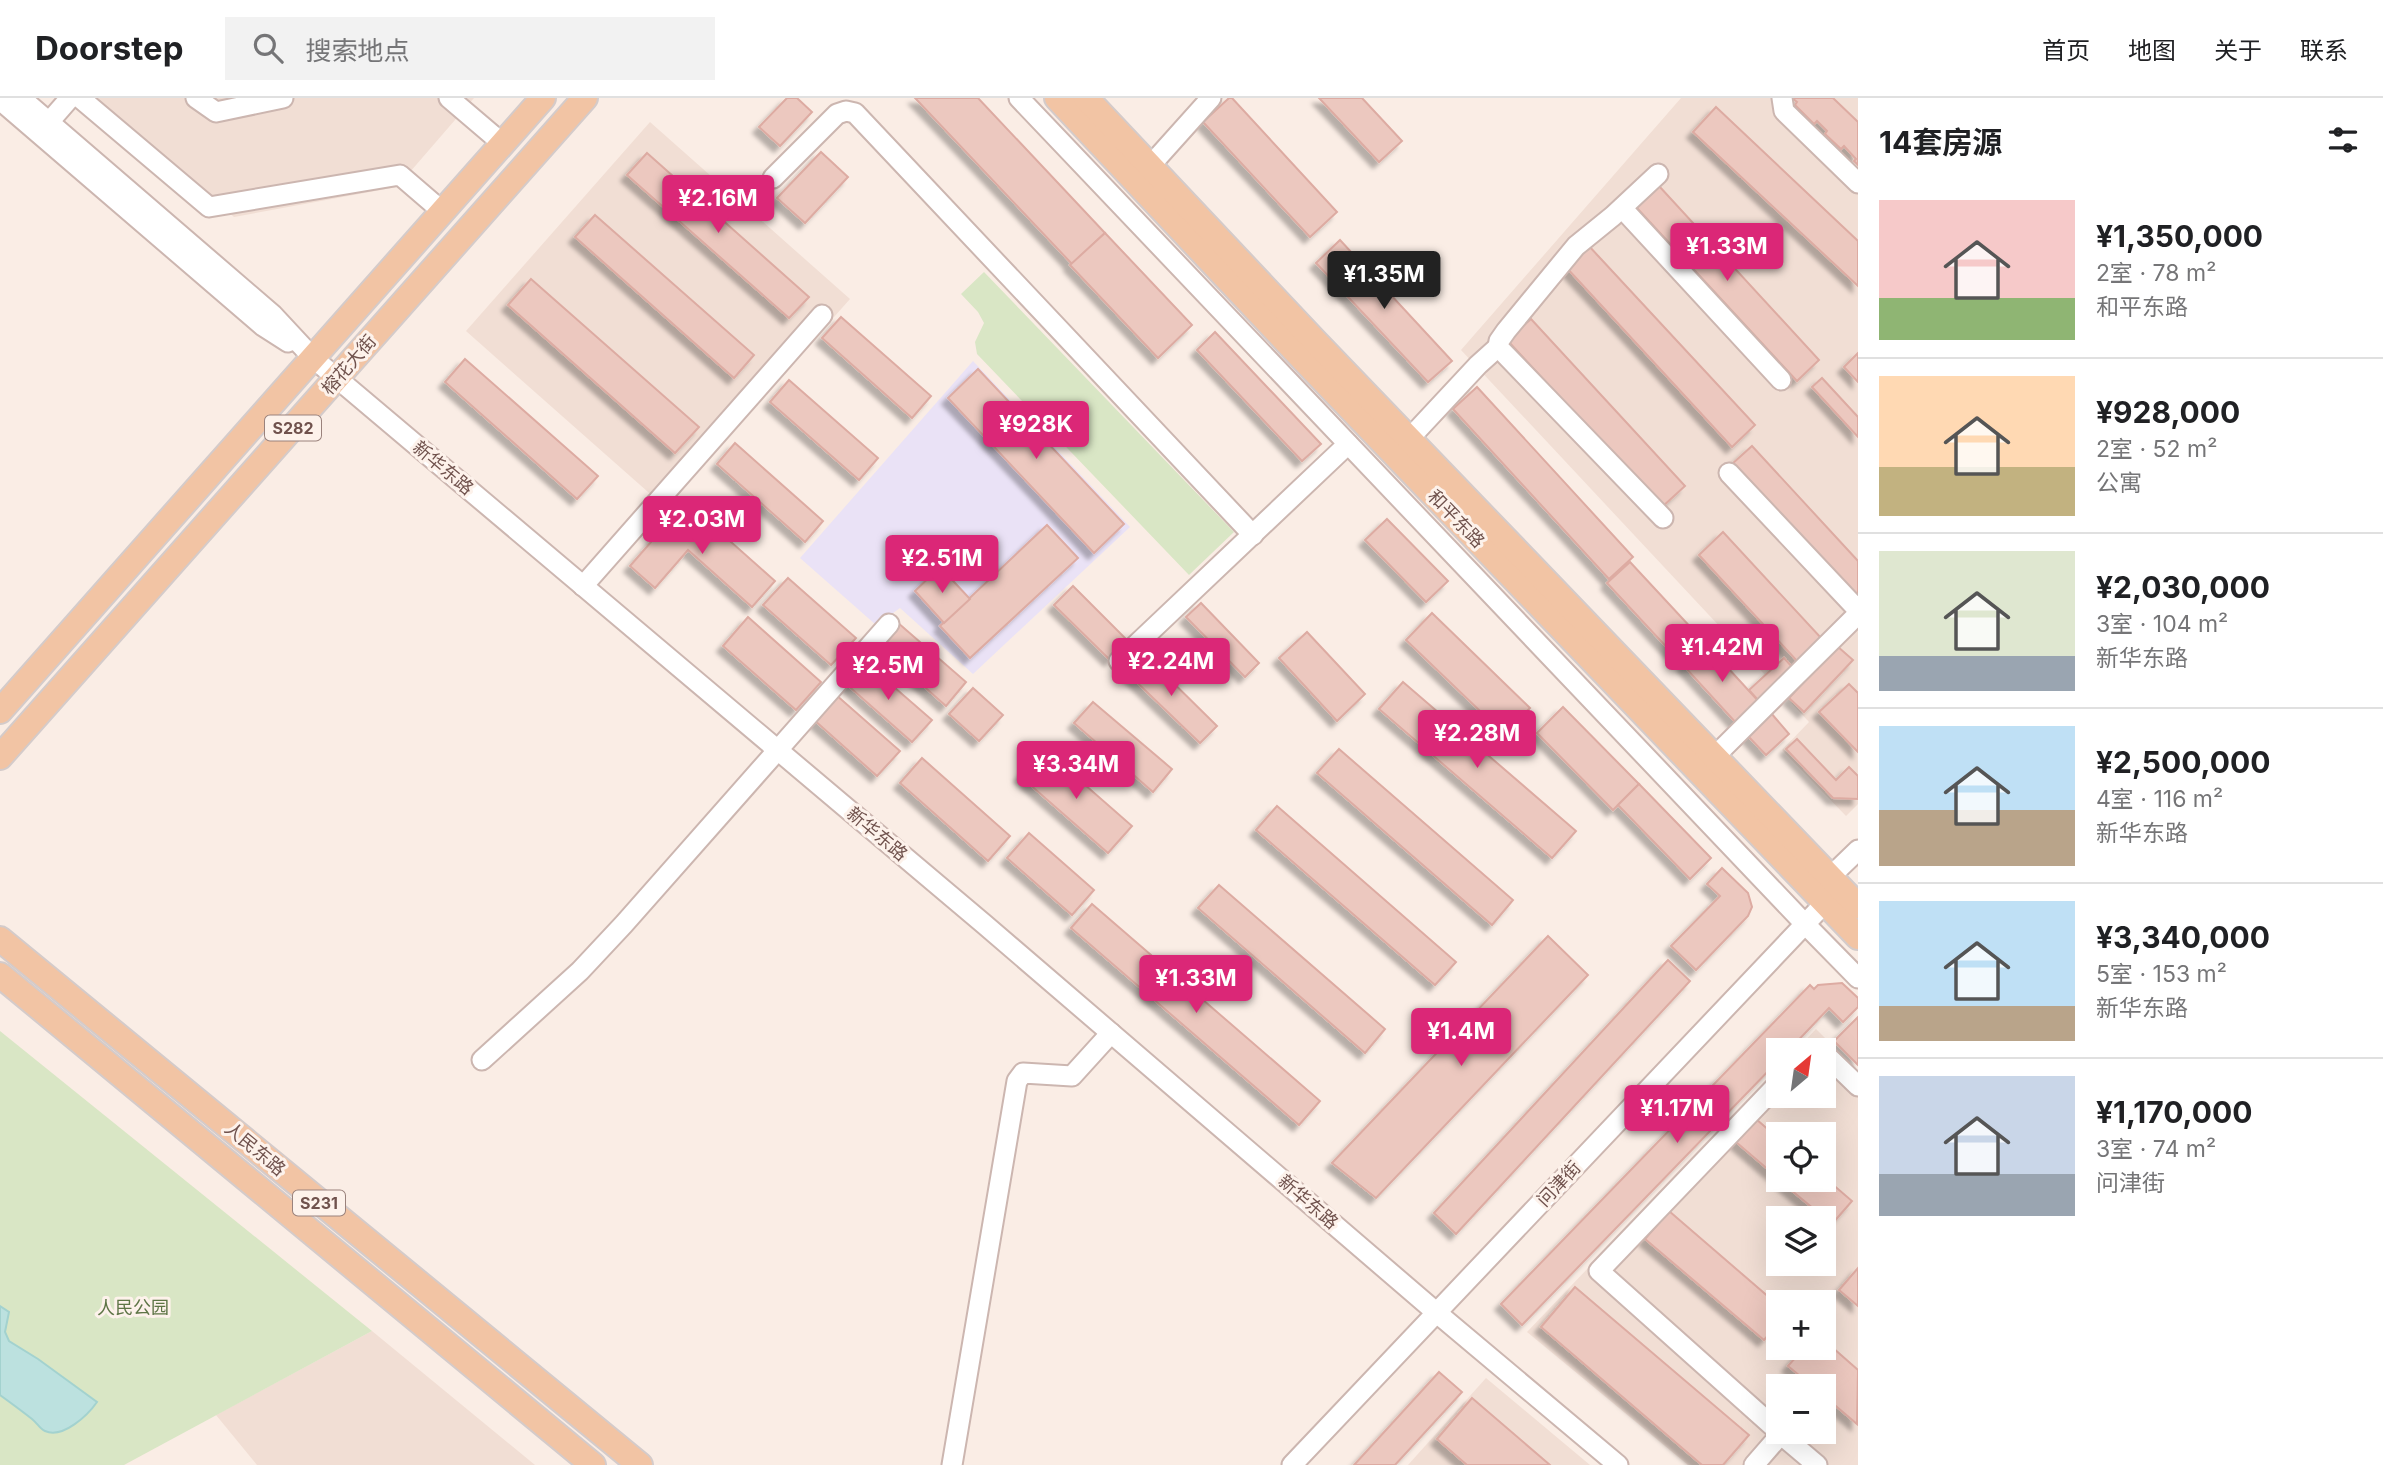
<!DOCTYPE html>
<html lang="zh">
<meta charset="utf-8">
<style>
:root{--surface:#fff;--page:#f2f2f2;--text:#202124;--muted:#757577;--line:#e0e0e0;--accent:#db2777}
body{margin:0;font-family:Inter,"Noto Sans SC",sans-serif;background:var(--page);color:var(--text);height:100vh;display:flex;flex-direction:column;font-size:26px;white-space:nowrap}
*{box-sizing:border-box;margin:0}
p{font-size:23px;color:var(--muted)}
.icon{flex:none;width:38px;height:38px;fill:none;stroke:currentColor;stroke-width:2;stroke-linecap:round;stroke-linejoin:round}
.map{position:relative;flex:1;overflow:hidden}
.drawer{display:flex;flex-direction:column;background:var(--surface);width:525px}
.drawer>*{flex:none}
.needle{width:46px;rotate:29deg}
.buttons{position:absolute;left:1766px;top:940px;display:grid;gap:14px}
.buttons a{display:grid;place-items:center;width:70px;height:70px;border-radius:0px;background:var(--surface);box-shadow:0 7px 28px #0002;font-size:35px}
.price{position:absolute;translate:-50% -60px;padding:0 16px;border-radius:7px;background:var(--accent);color:#fff;font-size:23px;line-height:46px;filter:drop-shadow(0 2px 4px #0008)}
.price::after{content:'';position:absolute;left:50%;top:42px;width:21px;height:16px;margin-left:-10px;background:inherit;clip-path:polygon(0 0,100% 0,50% 100%)}
.price.on{background:#222;color:#fff}
ul{padding:0;list-style:none}
li{display:flex;align-items:center;gap:21px;height:175px;padding:0 21px}
li+li{border-top:2px solid var(--line)}
li span{display:grid;place-items:center;flex:none;width:196px;height:140px;border-radius:0px;color:#555}
li>.icon{margin-inline-start:auto}
span .icon{width:84px;height:84px;fill:#fffc;stroke-width:1}
li b{font-size:30px}
h2{display:flex;justify-content:space-between;align-items:center;height:84px;padding:0 21px;font-size:30px}
header{display:flex;align-items:center;gap:42px;box-sizing:border-box;height:98px;padding:0 35px;background:var(--surface);border-bottom:2px solid var(--line)}
header strong{font-size:33px}
nav{display:flex;gap:38px;margin-inline-start:auto;font-size:24px}
.search{width:490px;height:63px;background:var(--page);display:flex;align-items:center;gap:18px;box-sizing:border-box;padding:0 24px;border-radius:0px;color:var(--muted);font-size:26px}
main{display:flex;flex:1;min-height:0}
.map>svg:first-child{display:block}
</style>
<header>
<strong>Doorstep</strong>
<div class="search"><svg class="icon" aria-label="search" viewBox="0 0 24 24"><circle cx="10" cy="10" r="6"/><path d="M15 15l6 6"/></svg>搜索地点</div>
<nav><a>首页</a><a>地图</a><a>关于</a><a>联系</a></nav>
</header>
<main>
<div class="map">
<svg width="1858" height="1367" viewBox="0 0 1858 1367">
<defs>
<filter id="shadow"><feDropShadow dx="-6" dy="6" stdDeviation="2" flood-color="#0004"/></filter>
</defs>
<rect width="100%" height="100%" fill="#faede5"/>
<g fill="#f1ded4" fill-rule="evenodd">
<path d="M 95,0 L 474,0 L 397,89 L 234,119 Z"/>
<path d="M 1681,0 L 1858,0 L 1858,706 L 1846,718 L 1782,652 L 1809,624 L 1461,252 Z"/>
<path d="M 650,24 L 850,201 L 665,409 L 466,233 Z"/>
<path d="M 1816,931 L 1858,973 L 1858,1367 L 1688,1367 L 1527,1234 L 1778,971 L 1778,998 L 1824,998 L 1824,952 L 1796,952 ZM 1778,1036 L 1824,1036 L 1824,1082 L 1778,1082 ZM 1778,1120 L 1824,1120 L 1824,1166 L 1778,1166 ZM 1778,1204 L 1824,1204 L 1824,1250 L 1778,1250 ZM 1778,1288 L 1824,1288 L 1824,1334 L 1778,1334 Z"/>
<path d="M 372,1233 L 535,1367 L 257,1367 L 216,1317 Z"/>
<path d="M 1486,1280 L 1590,1367 L 1408,1367 Z"/>
</g>
<path fill="#eae2f6" d="M 973,263 L 1130,429 L 973,576 L 900,510 L 876,527 L 800,460 Z"/>
<g fill="#d9e6c5">
<path d="M 984,174 L 1234,434 L 1189,477 L 977,256 L 975,244 L 984,225 L 978,214 L 961,196 Z"/>
<path d="M 0,933 L 372,1233 L 124,1367 L 0,1367 Z"/>
</g>
<path fill="#bce1df" stroke="#a3d2cf" stroke-width="2" d="M 0,1208 L 9,1214 L 5,1234 L 9,1243 L 38,1261 L 97,1304 C 88,1317 63,1341 45,1333 C 40,1331 37,1325 32,1321 C 22,1313 11,1305 0,1297 Z"/>
<g fill="#ecc8bf" stroke="#ddaba2" stroke-width="2" filter="url(#shadow)">
<path d="M 787,0 L 797,0 L 812,14 L 780,48 L 759,29 Z"/>
<path d="M 915,0 L 978,0 L 1105,135 L 1072,166 Z"/>
<path d="M 1229,0 L 1232,0 L 1337,114 L 1310,139 L 1203,24 Z"/>
<path d="M 1319,0 L 1362,0 L 1402,43 L 1379,64 Z"/>
<path d="M 1792,0 L 1833,0 L 1858,24 L 1858,67 L 1854,63 L 1856,61 L 1844,48 L 1841,51 L 1825,36 L 1827,33 L 1817,23 L 1814,26 L 1795,7 L 1797,4 Z"/>
<path d="M 1716,9 L 1858,143 L 1858,188 L 1693,34 Z"/>
<path d="M 821,54 L 848,79 L 805,125 L 777,100 Z"/>
<path d="M 647,55 L 809,199 L 789,220 L 627,77 Z"/>
<path d="M 1659,88 L 1819,262 L 1797,283 L 1636,109 Z"/>
<path d="M 595,117 L 754,257 L 734,280 L 575,139 Z"/>
<path d="M 1105,135 L 1192,227 L 1158,260 L 1070,167 Z"/>
<path d="M 1340,142 L 1452,263 L 1428,284 L 1316,165 Z"/>
<path d="M 1588,147 L 1755,327 L 1732,349 L 1565,168 Z"/>
<path d="M 531,181 L 699,329 L 675,355 L 508,207 Z"/>
<path d="M 841,219 L 931,298 L 912,320 L 822,240 Z"/>
<path d="M 1531,221 L 1685,388 L 1662,409 L 1507,242 Z"/>
<path d="M 1215,234 L 1321,346 L 1302,363 L 1197,252 Z"/>
<path d="M 1858,255 L 1858,284 L 1844,269 Z"/>
<path d="M 465,261 L 598,378 L 577,401 L 445,284 Z"/>
<path d="M 978,271 L 1124,426 L 1094,455 L 948,300 Z"/>
<path d="M 1822,280 L 1858,319 L 1858,339 L 1812,289 Z"/>
<path d="M 789,282 L 878,360 L 859,382 L 770,304 Z"/>
<path d="M 1477,289 L 1633,459 L 1609,481 L 1453,311 Z"/>
<path d="M 735,345 L 823,423 L 805,444 L 717,366 Z"/>
<path d="M 1752,348 L 1858,463 L 1858,502 L 1732,366 Z"/>
<path d="M 686,404 L 775,483 L 752,509 L 688,452 L 655,490 L 630,468 Z"/>
<path d="M 1387,421 L 1448,483 L 1426,504 L 1365,442 Z"/>
<path d="M 1047,427 L 1078,460 L 970,560 L 940,528 Z"/>
<path d="M 1723,434 L 1822,541 L 1798,564 L 1699,457 Z"/>
<path d="M 1630,464 L 1695,534 L 1672,555 L 1607,485 Z"/>
<path d="M 940,469 L 970,501 L 944,525 L 915,493 Z"/>
<path d="M 788,480 L 856,540 L 831,567 L 763,507 Z"/>
<path d="M 1073,488 L 1128,543 L 1110,562 L 1054,507 Z"/>
<path d="M 1201,505 L 1259,565 L 1245,579 L 1186,519 Z"/>
<path d="M 1432,515 L 1530,610 L 1504,636 L 1406,542 Z"/>
<path d="M 748,519 L 821,584 L 796,612 L 723,548 Z"/>
<path d="M 897,524 L 966,584 L 946,608 L 877,547 Z"/>
<path d="M 1307,534 L 1365,596 L 1337,623 L 1279,560 Z"/>
<path d="M 1706,546 L 1761,606 L 1738,627 L 1683,567 Z"/>
<path d="M 1837,548 L 1853,562 L 1804,614 L 1789,600 Z"/>
<path d="M 1144,556 L 1217,628 L 1200,645 L 1126,574 Z"/>
<path d="M 1784,560 L 1793,570 L 1758,602 L 1749,592 Z"/>
<path d="M 864,563 L 932,622 L 912,644 L 845,585 Z"/>
<path d="M 1403,584 L 1576,733 L 1552,760 L 1379,611 Z"/>
<path d="M 1849,586 L 1858,595 L 1858,654 L 1819,614 Z"/>
<path d="M 973,590 L 1003,617 L 979,643 L 949,616 Z"/>
<path d="M 835,596 L 900,653 L 877,678 L 813,621 Z"/>
<path d="M 1093,604 L 1172,671 L 1153,694 L 1074,625 Z"/>
<path d="M 1563,609 L 1639,686 L 1613,712 L 1537,635 Z"/>
<path d="M 1771,615 L 1789,636 L 1766,657 L 1747,637 Z"/>
<path d="M 1797,641 L 1836,682 L 1849,669 L 1858,678 L 1858,701 L 1833,700 L 1786,651 Z"/>
<path d="M 1044,651 L 1132,728 L 1108,755 L 1020,678 Z"/>
<path d="M 1339,651 L 1513,802 L 1492,827 L 1317,675 Z"/>
<path d="M 922,660 L 1010,738 L 988,763 L 900,685 Z"/>
<path d="M 1639,686 L 1711,760 L 1690,781 L 1618,707 Z"/>
<path d="M 1277,708 L 1456,864 L 1435,887 L 1256,732 Z"/>
<path d="M 1029,735 L 1094,792 L 1072,817 L 1007,760 Z"/>
<path d="M 1722,770 L 1748,795 L 1752,809 L 1748,818 L 1696,872 L 1671,848 L 1720,798 L 1707,786 Z"/>
<path d="M 1219,787 L 1385,931 L 1365,955 L 1198,810 Z"/>
<path d="M 1092,806 L 1320,1003 L 1299,1027 L 1071,830 Z"/>
<path d="M 1548,838 L 1588,877 L 1376,1100 L 1332,1065 Z"/>
<path d="M 1668,862 L 1690,883 L 1456,1136 L 1434,1115 Z"/>
<path d="M 1842,885 L 1858,900 L 1858,909 L 1843,924 L 1829,910 L 1789,952 L 1778,952 L 1778,963 L 1522,1227 L 1501,1206 L 1810,887 L 1814,891 L 1818,887 Z"/>
<path d="M 1858,919 L 1858,967 L 1834,943 Z"/>
<path d="M 1756,1021 L 1778,1040 L 1778,1080 L 1736,1044 Z"/>
<path d="M 1824,1079 L 1852,1103 L 1832,1126 L 1779,1082 L 1824,1082 Z"/>
<path d="M 1669,1113 L 1778,1207 L 1778,1226 L 1764,1242 L 1645,1141 Z"/>
<path d="M 1858,1170 L 1858,1208 L 1839,1192 Z"/>
<path d="M 1575,1189 L 1749,1337 L 1723,1367 L 1702,1367 L 1541,1229 Z"/>
<path d="M 1824,1242 L 1858,1272 L 1857,1326 L 1824,1298 L 1824,1288 L 1812,1288 L 1788,1268 L 1804,1250 L 1824,1250 Z"/>
<path d="M 1439,1274 L 1462,1294 L 1395,1367 L 1354,1367 Z"/>
<path d="M 1472,1300 L 1550,1367 L 1467,1367 L 1437,1341 Z"/>
</g>
<g fill="none" stroke-linecap="round" stroke-linejoin="round">
<defs>
<g id="minor">
<path d="M 21,0 L 273,217 L 313,260 L 984,826 L 1437,1215 L 1618,1367"/>
<path d="M 80,0 L 209,109 L 400,77 L 443,114"/>
<path d="M 196,0 L 216,14 L 283,0"/>
<path d="M 449,0 L 503,46"/>
<path d="M 1019,0 L 1805,826 L 1858,880"/>
<path d="M 1782,0 L 1784,13 L 1858,85"/>
<path d="M 0,2 L 263,228 L 288,244"/>
<path d="M 49,24 L 70,0"/>
<path d="M 1150,68 L 1211,0"/>
<path d="M 1658,76 L 1613,118 L 1576,148 L 1506,233 L 1499,243 L 1498,249 L 1663,420"/>
<path d="M 773,80 L 837,16 L 846,13 L 855,15 L 1253,437"/>
<path d="M 1622,110 L 1781,282"/>
<path d="M 1409,341 L 1478,267 L 1498,249"/>
<path d="M 1729,375 L 1858,512"/>
<path d="M 583,488 L 822,217"/>
<path d="M 1119,563 L 1348,346"/>
<path d="M 1714,659 L 1855,519 L 1858,513"/>
<path d="M 1830,779 L 1858,752"/>
<path d="M 1824,958 L 1827,958 L 1858,988"/>
<path d="M 482,962 L 580,873 L 624,826 L 889,526"/>
<path d="M 1778,986 L 1599,1173 L 1778,1333"/>
<path d="M 1778,1334 L 1817,1367"/>
<path d="M 952,1367 L 1017,983 L 1023,975 L 1072,978 L 1111,935"/>
<path d="M 1292,1367 L 1825,805"/>
<path d="M 1754,1367 L 1781,1336"/>
</g>
<g id="major">
<path d="M 1057,0 L 1299,257 L 1858,839"/>
<path d="M 1086,0 L 1314,242 L 1858,808"/>
<path d="M 0,613 L 543,0"/>
<path d="M 0,659 L 585,0"/>
<path d="M 0,841 L 640,1367"/>
<path d="M 0,877 L 593,1367"/>
</g>
</defs>
<use href="#minor" stroke="#ccb6b0" stroke-width="23"/>
<use href="#major" stroke="#d4cbca" stroke-width="28"/>
<use href="#minor" stroke="#fff" stroke-width="19"/>
<use href="#major" stroke="#f2c4a4" stroke-width="24"/>
</g>
<g text-anchor="middle" stroke-width="6" stroke-linejoin="round" paint-order="stroke">
<g fill="#fdf2eb" stroke="#9a827c" stroke-width="2">
<rect x="265" y="317.5" width="56" height="25" rx="5"/>
<rect x="293" y="1092.5" width="52" height="25" rx="5"/>
</g>
<g font-size="16" font-weight="bold" fill="#70524d">
<text x="293" y="336">S282</text>
<text x="319" y="1111">S231</text>
</g>
<g font-size="18" fill="#70524d" stroke="#fdf2eb">
<text transform="translate(349 267) rotate(-49)" y="6">榕花大街</text>
<text transform="translate(443 370) rotate(40)" y="6">新华东路</text>
<text transform="translate(1456 421) rotate(46)" y="6">和平东路</text>
<text transform="translate(877 736) rotate(40)" y="6">新华东路</text>
<text transform="translate(255 1051) rotate(40)" y="6">人民东路</text>
<text transform="translate(1559 1086) rotate(-47)" y="6">问津街</text>
<text transform="translate(1308 1104) rotate(41)" y="6">新华东路</text>
</g>
<g font-size="18" fill="#5e7546" stroke="#fdf2eb">
<text x="133" y="1216">人民公园</text>
</g>
</g>
</svg>
<div class="buttons">
<a><svg class="needle" viewBox="-14 -14 28 28"><path d="M0-13l5 13h-10z" fill="#e53935"/><path d="M0 13l5-13h-10z" fill="#757577"/></svg></a>
<a><svg class="icon" aria-label="locate" viewBox="0 0 24 24"><circle cx="12" cy="12" r="6"/><path d="M12 2v4M12 18v4M2 12h4M18 12h4"/></svg></a>
<a><svg class="icon" aria-label="layers" viewBox="0 0 24 24"><path d="M12 4l9 5-9 5-9-5zM3 14l9 5 9-5"/></svg></a>
<a>+</a>
<a>−</a>
</div>
<b class="price" style="left:718px;top:137px">¥2.16M</b>
<b class="price" style="left:1727px;top:185px">¥1.33M</b>
<b class="price on" style="left:1384px;top:213px">¥1.35M</b>
<b class="price" style="left:1036px;top:363px">¥928K</b>
<b class="price" style="left:702px;top:458px">¥2.03M</b>
<b class="price" style="left:942px;top:497px">¥2.51M</b>
<b class="price" style="left:1722px;top:586px">¥1.42M</b>
<b class="price" style="left:1171px;top:600px">¥2.24M</b>
<b class="price" style="left:888px;top:604px">¥2.5M</b>
<b class="price" style="left:1477px;top:672px">¥2.28M</b>
<b class="price" style="left:1076px;top:703px">¥3.34M</b>
<b class="price" style="left:1196px;top:917px">¥1.33M</b>
<b class="price" style="left:1461px;top:970px">¥1.4M</b>
<b class="price" style="left:1677px;top:1047px">¥1.17M</b>
</div>
<section class="drawer">
<h2>14套房源<svg class="icon" aria-label="filters" viewBox="0 0 24 24"><path d="M4 7h16M4 17h16"/><circle cx="9" cy="7" r="2"/><circle cx="15" cy="17" r="2"/></svg></h2>
<ul>
<li><span style="background:linear-gradient(#f6c9c9 70%,#8fb573 0)"><svg class="icon" aria-label="home" viewBox="0 0 24 24"><path d="M3 11l9-7 9 7M6 9v11h12V9"/></svg></span><div><b>¥1,350,000</b><p>2室 · 78 m²</p><p>和平东路</p></div></li>
<li><span style="background:linear-gradient(#ffd9b3 65%,#c2b280 0)"><svg class="icon" aria-label="home" viewBox="0 0 24 24"><path d="M3 11l9-7 9 7M6 9v11h12V9"/></svg></span><div><b>¥928,000</b><p>2室 · 52 m²</p><p>公寓</p></div></li>
<li><span style="background:linear-gradient(#dfe7d0 75%,#9aa5b1 0)"><svg class="icon" aria-label="home" viewBox="0 0 24 24"><path d="M3 11l9-7 9 7M6 9v11h12V9"/></svg></span><div><b>¥2,030,000</b><p>3室 · 104 m²</p><p>新华东路</p></div></li>
<li><span style="background:linear-gradient(#bfe0f5 60%,#b9a48a 0)"><svg class="icon" aria-label="home" viewBox="0 0 24 24"><path d="M3 11l9-7 9 7M6 9v11h12V9"/></svg></span><div><b>¥2,500,000</b><p>4室 · 116 m²</p><p>新华东路</p></div></li>
<li><span style="background:linear-gradient(#bfe0f5 75%,#b9a48a 0)"><svg class="icon" aria-label="home" viewBox="0 0 24 24"><path d="M3 11l9-7 9 7M6 9v11h12V9"/></svg></span><div><b>¥3,340,000</b><p>5室 · 153 m²</p><p>新华东路</p></div></li>
<li><span style="background:linear-gradient(#c9d6e8 70%,#9aa5b1 0)"><svg class="icon" aria-label="home" viewBox="0 0 24 24"><path d="M3 11l9-7 9 7M6 9v11h12V9"/></svg></span><div><b>¥1,170,000</b><p>3室 · 74 m²</p><p>问津街</p></div></li>
</ul>
</section>
</main>
